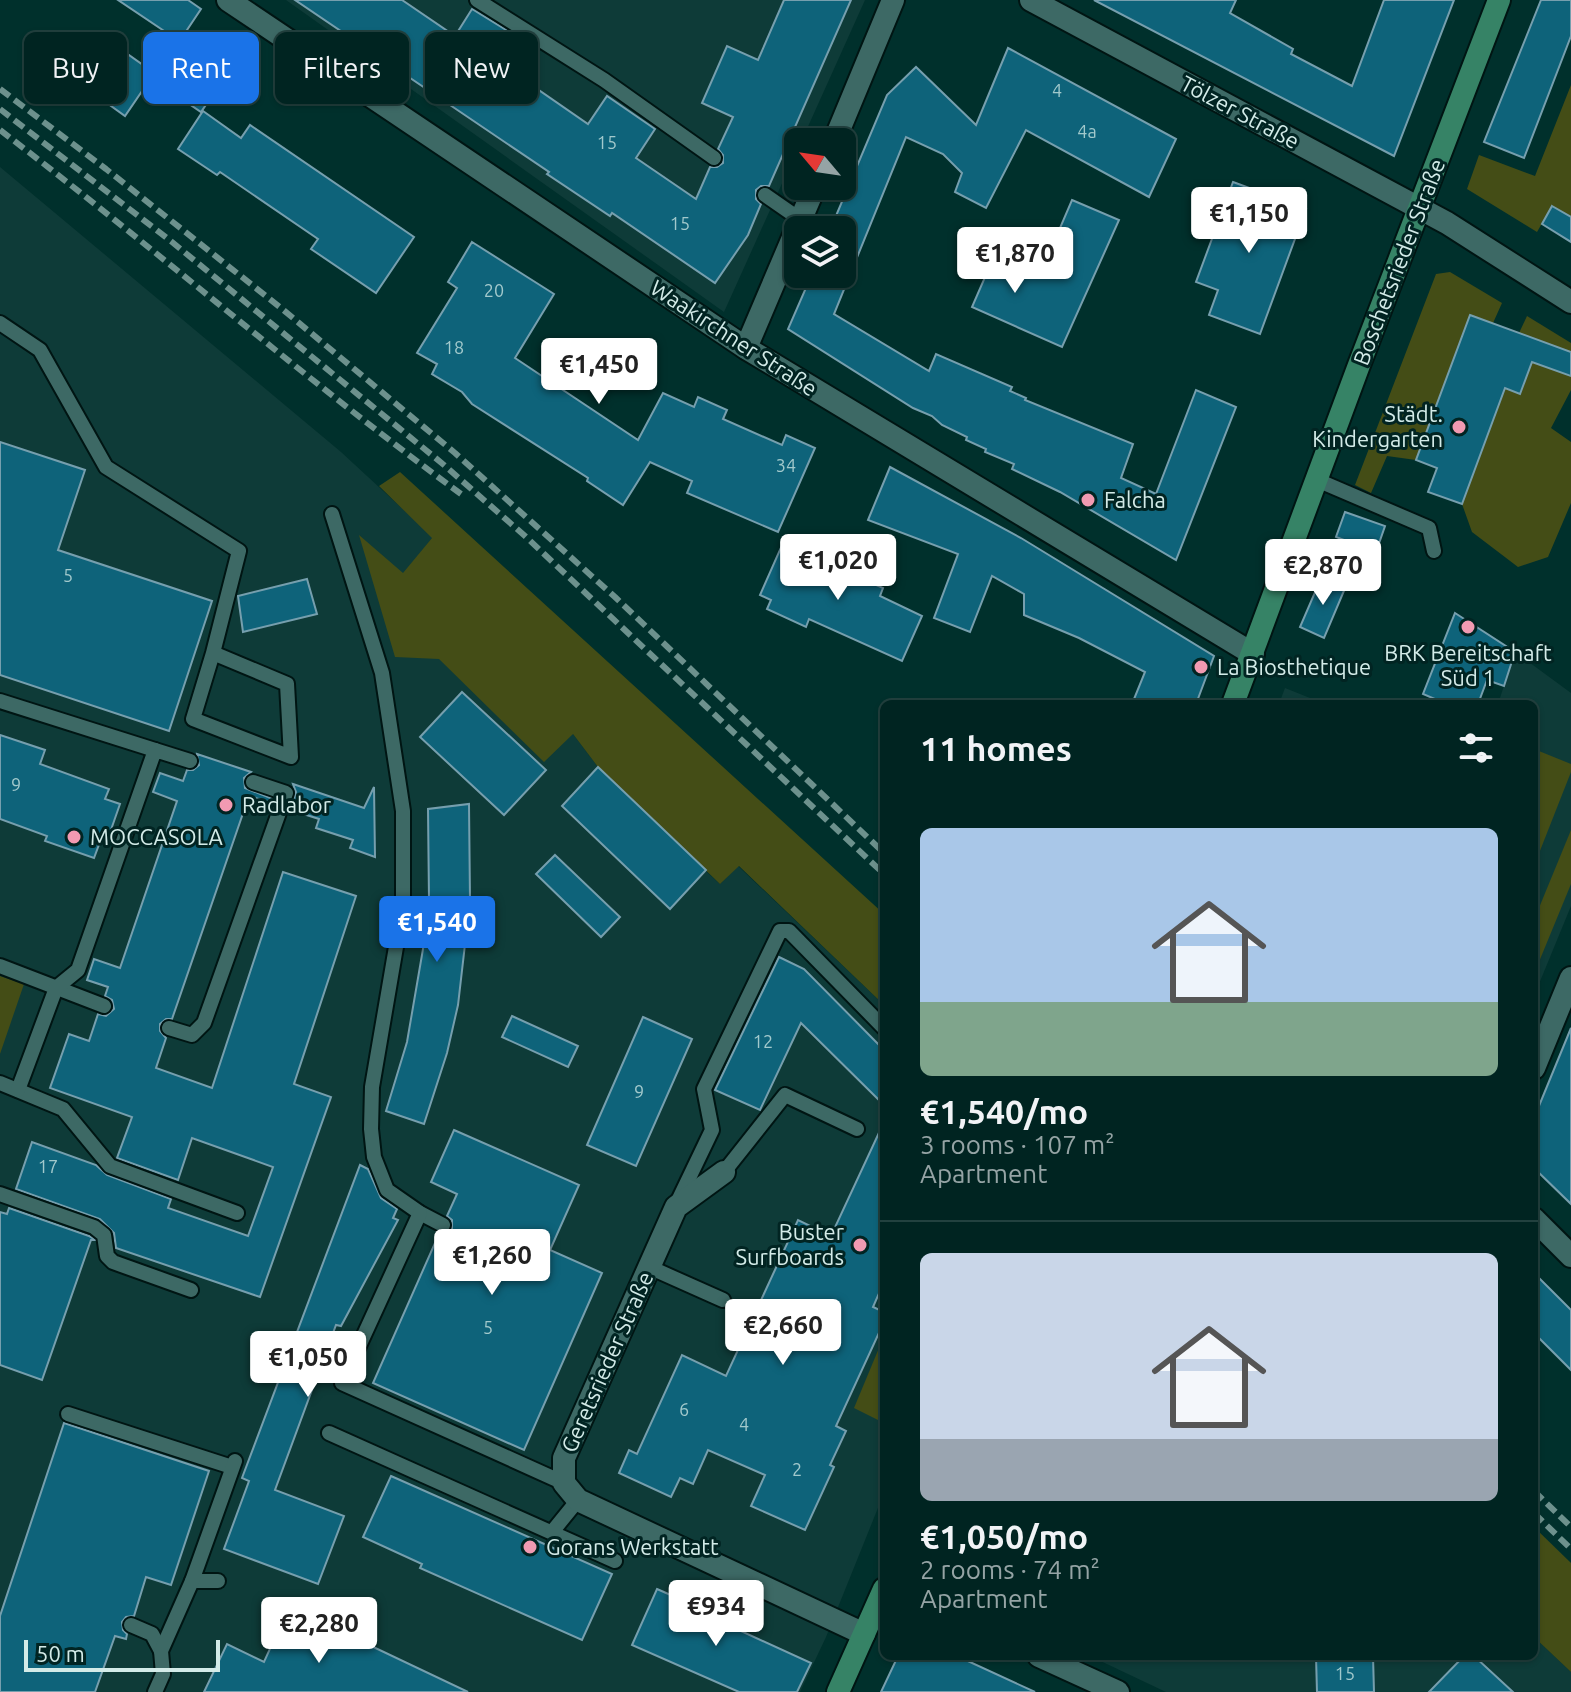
<!DOCTYPE html>
<meta charset="utf-8">
<style>
:root{--surface:#002421;--page:#0a2c2a;--text:#f1f3f6;--muted:#95a4a5;--line:#22413f;--accent:#1a73e8}
body{margin:0;font-family:Ubuntu,sans-serif;background:var(--page);color:var(--text);height:100vh;display:flex;flex-direction:column;font-size:30px;white-space:nowrap}
*{box-sizing:border-box;margin:0}
p{font-size:26px;color:var(--muted)}
.icon{flex:none;width:44px;height:44px;fill:none;stroke:currentColor;stroke-width:2;stroke-linecap:round;stroke-linejoin:round}
.map{position:relative;flex:1;overflow:hidden}
.panel{position:absolute;left:880px;top:700px;width:658px;height:960px;display:flex;flex-direction:column;background:var(--surface);border-radius:12px;box-shadow:0 2px 6px #0004,0 0 0 2px var(--line)}
.panel>*{flex:none}
.banner{position:absolute;left:24px;top:32px;width:736px;height:72px;display:flex;gap:16px}
.needle{width:52px;rotate:299deg}
.buttons{position:absolute;left:784px;top:128px;display:grid;gap:16px}
.buttons a{display:grid;place-items:center;width:72px;height:72px;border-radius:12px;background:var(--surface);box-shadow:0 2px 6px #0004,0 0 0 2px var(--line);font-size:40px}
.scale{position:absolute;left:24px;bottom:20px;width:196px;box-sizing:border-box;padding-left:8px;border:4px solid #d3ebe8;border-top:0;font-size:22px;line-height:28px;white-space:nowrap;color:#d3ebe8;-webkit-text-stroke:6px #012422;paint-order:stroke}
.price{position:absolute;translate:-50% -68px;padding:0 18px;border-radius:8px;background:#fff;color:#222;font-size:26px;line-height:52px;filter:drop-shadow(0 2px 4px #0008)}
.price::after{content:'';position:absolute;left:50%;top:48px;width:24px;height:18px;margin-left:-12px;background:inherit;clip-path:polygon(0 0,100% 0,50% 100%)}
.price.active{background:var(--accent);color:#fff}
ul{padding:0;list-style:none}
li{display:grid;align-content:center;gap:16px;height:424px;padding:0 40px}
li+li{border-top:2px solid var(--line)}
li span{display:grid;place-items:center;height:248px;border-radius:12px;color:#555}
li>.icon{margin-inline-start:auto}
span .icon{width:144px;height:144px;fill:#fffc;stroke-width:1}
li b{font-size:34px}
h2{display:flex;justify-content:space-between;align-items:center;height:96px;padding:0 40px;font-size:34px}
.chip{padding:0 28px;border-radius:12px;background:var(--surface);box-shadow:0 2px 6px #0004,0 0 0 2px var(--line);font-size:28px;line-height:72px}
.chip.active{background:var(--accent);color:#fff}
.map>svg:first-child{display:block}
</style>
<div class="map">
<svg width="1571" height="1692" viewBox="0 0 1571 1692">
<rect width="100%" height="100%" fill="#00302c"/>
<g fill="#0e3b38">
<path d="M 286,0 L 865,0 L 801,142 L 798,142 L 798,148 L 724,312 Z"/>
<path d="M 0,167 L 341,452 L 433,537 L 404,573 L 573,734 L 598,767 L 710,875 L 720,884 L 738,866 L 884,1005 L 884,1493 L 826,1637 L 800,1692 L 0,1692 Z"/>
<path d="M 1515,652 L 1571,693 L 1571,906 L 1534,996 L 1534,704 L 1498,704 Z"/>
<path d="M 1285,688 L 1325,704 L 1279,704 Z"/>
<path d="M 1534,1637 L 1571,1672 L 1571,1692 L 1166,1692 L 1090,1656 L 1534,1656 Z"/>
</g>
<g fill="#444d16">
<path d="M 1571,85 L 1571,217 L 1552,206 L 1537,232 L 1467,189 L 1479,155 L 1535,176 Z"/>
<path d="M 1450,272 L 1502,303 L 1493,323 L 1470,315 L 1416,460 L 1387,456 L 1371,493 L 1355,485 L 1436,274 Z"/>
<path d="M 1527,316 L 1571,343 L 1571,352 L 1519,333 Z"/>
<path d="M 1532,362 L 1571,376 L 1571,390 L 1551,428 L 1571,442 L 1571,503 L 1548,557 L 1518,567 L 1472,532 L 1462,504 L 1505,388 L 1520,394 Z"/>
<path d="M 400,472 L 884,914 L 884,1005 L 739,866 L 720,884 L 598,767 L 573,734 L 544,762 L 439,659 L 395,657 L 359,535 L 403,573 L 432,538 L 379,486 Z"/>
<path d="M 1534,749 L 1571,764 L 1571,772 L 1534,866 Z"/>
<path d="M 1571,830 L 1571,884 L 1534,974 L 1534,920 Z"/>
<path d="M 0,976 L 24,984 L 0,1054 Z"/>
<path d="M 884,1336 L 884,1423 L 854,1408 Z"/>
<path d="M 1534,1527 L 1571,1563 L 1571,1672 L 1534,1637 Z"/>
</g>
<g fill="#0e637a" stroke="#769fae" stroke-width="2">
<path d="M 118,0 L 188,0 L 201,9 L 181,39 L 229,71 L 201,112 L 151,78 L 125,116 L 89,90 L 119,48 L 153,72 L 176,39 Z"/>
<path d="M 295,0 L 402,0 L 455,36 L 472,9 L 526,42 L 507,68 L 588,124 L 607,96 L 655,129 L 636,158 L 696,199 L 710,167 L 717,167 L 723,163 L 723,155 L 718,149 L 733,117 L 702,103 L 727,46 L 758,60 L 784,0 L 851,0 L 769,186 L 761,186 L 756,190 L 756,199 L 761,204 L 748,235 L 715,283 L 612,213 L 610,216 L 547,174 L 549,172 Z"/>
<path d="M 1094,0 L 1236,0 L 1230,13 L 1293,49 L 1291,54 L 1352,86 L 1384,0 L 1454,0 L 1394,156 Z"/>
<path d="M 1541,0 L 1571,0 L 1571,36 L 1524,158 L 1484,142 Z"/>
<path d="M 1008,48 L 1176,139 L 1149,197 L 1026,130 L 986,208 L 955,192 L 962,173 L 943,154 L 906,137 L 834,314 L 929,371 L 936,354 L 1012,387 L 1010,391 L 1026,398 L 1025,400 L 1133,444 L 1121,478 L 1156,494 L 1196,390 L 1236,407 L 1176,560 L 1060,492 L 1012,469 L 1014,464 L 985,452 L 986,449 L 966,440 L 967,437 L 942,425 L 932,416 L 913,408 L 788,329 L 812,274 L 842,274 L 842,230 L 830,230 L 887,95 L 916,67 L 976,125 Z"/>
<path d="M 203,111 L 241,138 L 250,125 L 414,237 L 376,293 L 311,249 L 318,239 L 220,172 L 217,175 L 178,149 Z"/>
<path d="M 1233,182 L 1306,209 L 1260,334 L 1209,315 L 1218,290 L 1196,282 Z"/>
<path d="M 1072,200 L 1119,220 L 1062,347 L 972,307 L 992,261 L 1026,276 L 1042,270 Z"/>
<path d="M 1552,206 L 1571,217 L 1571,242 L 1542,224 Z"/>
<path d="M 472,242 L 554,294 L 515,358 L 638,440 L 663,393 L 694,407 L 698,397 L 727,410 L 723,419 L 782,445 L 786,435 L 815,448 L 778,532 L 687,493 L 692,481 L 650,462 L 623,505 L 587,481 L 588,478 L 472,404 L 462,392 L 432,374 L 437,364 L 417,353 L 457,288 L 448,282 Z"/>
<path d="M 1470,315 L 1571,352 L 1571,376 L 1532,362 L 1520,394 L 1505,388 L 1462,504 L 1428,492 L 1437,468 L 1416,460 Z"/>
<path d="M 0,442 L 85,470 L 58,550 L 212,601 L 169,731 L 0,675 Z"/>
<path d="M 890,467 L 1021,538 L 1214,656 L 1196,704 L 1132,704 L 1145,672 L 1079,638 L 1024,615 L 1024,594 L 992,576 L 970,632 L 934,618 L 958,554 L 868,520 Z"/>
<path d="M 1345,512 L 1385,526 L 1376,552 L 1336,537 Z"/>
<path d="M 783,543 L 883,588 L 880,596 L 922,616 L 902,661 L 809,619 L 806,627 L 767,609 L 771,600 L 760,595 Z"/>
<path d="M 1322,576 L 1346,586 L 1324,638 L 1300,627 Z"/>
<path d="M 307,579 L 317,614 L 243,632 L 238,596 Z"/>
<path d="M 1455,613 L 1515,652 L 1504,686 L 1487,680 L 1478,704 L 1433,704 L 1435,699 L 1423,694 Z"/>
<path d="M 462,692 L 546,770 L 504,815 L 420,737 Z"/>
<path d="M 0,735 L 45,750 L 40,764 L 109,789 L 105,799 L 120,804 L 106,844 L 100,842 L 94,858 L 45,841 L 47,836 L 0,819 Z"/>
<path d="M 197,754 L 251,772 L 244,778 L 245,788 L 273,799 L 272,803 L 249,796 L 172,1019 L 166,1019 L 160,1024 L 160,1031 L 166,1038 L 156,1068 L 212,1088 L 283,872 L 356,896 L 294,1084 L 331,1097 L 260,1297 L 116,1248 L 114,1233 L 100,1219 L 16,1189 L 32,1142 L 96,1165 L 107,1175 L 171,1199 L 168,1208 L 248,1236 L 273,1167 L 192,1138 L 178,1180 L 117,1158 L 132,1117 L 50,1088 L 69,1034 L 89,1041 L 98,1014 L 106,1016 L 114,1009 L 112,1000 L 105,996 L 108,987 L 87,980 L 94,959 L 120,968 L 177,801 L 153,792 L 160,773 L 183,781 L 187,770 L 193,770 L 199,765 Z"/>
<path d="M 598,767 L 706,870 L 670,909 L 562,806 Z"/>
<path d="M 293,784 L 364,808 L 374,787 L 375,857 L 350,848 L 353,840 L 316,828 L 319,819 L 291,810 L 296,792 Z"/>
<path d="M 469,804 L 470,901 L 458,1005 L 447,1053 L 424,1124 L 386,1111 L 407,1042 L 423,949 L 429,900 L 428,809 Z"/>
<path d="M 555,855 L 620,917 L 601,937 L 536,874 Z"/>
<path d="M 779,957 L 804,969 L 884,1050 L 884,1105 L 801,1023 L 760,1110 L 715,1090 Z"/>
<path d="M 512,1016 L 578,1046 L 568,1067 L 502,1037 Z"/>
<path d="M 643,1017 L 692,1039 L 636,1166 L 587,1145 Z"/>
<path d="M 1571,1028 L 1571,1204 L 1534,1168 L 1534,1118 Z"/>
<path d="M 884,1122 L 884,1282 L 873,1307 L 884,1312 L 884,1322 L 836,1426 L 846,1431 L 830,1465 L 834,1467 L 805,1530 L 751,1506 L 765,1475 L 708,1450 L 693,1484 L 680,1478 L 671,1497 L 619,1473 L 629,1450 L 637,1454 L 682,1355 L 726,1376 L 798,1220 L 831,1236 Z"/>
<path d="M 454,1130 L 579,1185 L 550,1250 L 602,1273 L 524,1450 L 373,1383 L 439,1234 L 448,1234 L 452,1229 L 452,1220 L 447,1216 L 457,1194 L 431,1182 Z"/>
<path d="M 360,1165 L 368,1169 L 381,1198 L 397,1209 L 393,1218 L 398,1220 L 341,1326 L 336,1325 L 275,1490 L 344,1516 L 318,1584 L 224,1549 L 249,1481 L 242,1478 Z"/>
<path d="M 9,1208 L 89,1236 L 95,1240 L 91,1240 L 42,1380 L 0,1365 L 0,1212 L 7,1214 Z"/>
<path d="M 1534,1273 L 1571,1310 L 1571,1370 L 1534,1333 Z"/>
<path d="M 64,1423 L 209,1471 L 171,1585 L 146,1577 L 134,1616 L 126,1617 L 122,1622 L 123,1630 L 127,1634 L 126,1639 L 115,1636 L 95,1692 L 0,1692 L 0,1616 Z"/>
<path d="M 391,1476 L 612,1574 L 582,1640 L 420,1568 L 422,1564 L 363,1537 Z"/>
<path d="M 657,1589 L 732,1622 L 730,1626 L 811,1663 L 797,1692 L 739,1692 L 632,1645 Z"/>
<path d="M 289,1607 L 468,1692 L 204,1692 L 227,1644 L 264,1662 Z"/>
<path d="M 898,1656 L 957,1656 L 1035,1692 L 881,1692 Z"/>
<path d="M 1316,1656 L 1373,1656 L 1374,1692 L 1317,1692 Z"/>
<path d="M 1464,1656 L 1474,1656 L 1513,1692 L 1429,1692 Z"/>
</g>
<g fill="none" stroke-linecap="round" stroke-linejoin="round">
<defs>
<g id="service">
<path d="M 477,0 L 604,80 L 714,158"/>
<path d="M 765,195 L 801,220"/>
<path d="M 0,323 L 40,350 L 106,467 L 239,551 L 213,653 L 193,719 L 291,757 L 287,684 L 213,653"/>
<path d="M 1317,480 L 1429,528 L 1434,551"/>
<path d="M 332,514 L 382,673 L 403,811 L 403,906 L 372,1087 L 371,1129 L 374,1157 L 387,1190 L 420,1213 L 443,1225"/>
<path d="M 0,701 L 155,750"/>
<path d="M 0,966 L 104,1006"/>
<path d="M 169,1028 L 192,1035 L 204,1023 L 286,793 L 253,782"/>
<path d="M 0,1083 L 63,1109 L 110,1166 L 237,1213"/>
<path d="M 18,1090 L 56,988 L 78,970 L 155,750 L 190,761"/>
<path d="M 724,1172 L 785,1095 L 857,1129"/>
<path d="M 0,1194 L 94,1227 L 104,1235 L 107,1256 L 113,1262 L 191,1290"/>
<path d="M 677,1203 L 712,1130 L 704,1089 L 780,931 L 789,931 L 884,1028"/>
<path d="M 420,1213 L 342,1383 L 564,1483"/>
<path d="M 649,1267 L 723,1300"/>
<path d="M 68,1414 L 232,1467"/>
<path d="M 329,1433 L 615,1561"/>
<path d="M 552,1532 L 578,1500"/>
<path d="M 192,1581 L 218,1581"/>
<path d="M 131,1625 L 152,1634 L 161,1651"/>
<path d="M 155,1692 L 163,1674 L 161,1651 L 192,1581 L 235,1461"/>
</g>
<g id="minor">
<path d="M 228,0 L 746,348 L 1253,654"/>
<path d="M 1031,0 L 1447,223 L 1571,302"/>
<path d="M 834,142 L 893,0"/>
<path d="M 746,348 L 815,186"/>
<path d="M 1534,1068 L 1571,978"/>
<path d="M 724,1172 L 676,1207 L 564,1458 L 564,1483 L 578,1500 L 864,1634"/>
<path d="M 1534,1219 L 1571,1256"/>
<path d="M 1039,1656 L 1118,1692"/>
</g>
<g id="secondary">
<path d="M 1233,704 L 1359,365 L 1499,0"/>
<path d="M 838,1692 L 884,1589"/>
</g>
</defs>
<use href="#service" stroke="#001513" stroke-width="18"/>
<use href="#minor" stroke="#001513" stroke-width="26"/>
<use href="#secondary" stroke="#001513" stroke-width="26"/>
<use href="#service" stroke="#3d6965" stroke-width="14"/>
<use href="#minor" stroke="#3d6965" stroke-width="22"/>
<use href="#secondary" stroke="#368366" stroke-width="22"/>
<g stroke="#6d918d" stroke-width="6" stroke-dasharray="12 6" stroke-linecap="butt">
<path d="M 0,89 L 106,169 L 281,308 L 455,453 L 615,597 L 884,853"/>
<path d="M 0,109 L 172,242 L 444,465 L 525,536 L 884,874"/>
<path d="M 0,130 C 156,249 303,378 461,494"/>
<path d="M 1534,1491 L 1571,1527"/>
<path d="M 1534,1513 L 1571,1549"/>
</g>
</g>
<g fill="#f19ab2" stroke="#012422" stroke-width="3">
<circle cx="1459" cy="427" r="8"/>
<circle cx="1088" cy="500" r="8"/>
<circle cx="1468" cy="627" r="8"/>
<circle cx="1201" cy="667" r="8"/>
<circle cx="226" cy="805" r="8"/>
<circle cx="74" cy="837" r="8"/>
<circle cx="860" cy="1245" r="8"/>
<circle cx="530" cy="1547" r="8"/>
</g>
<g text-anchor="middle" stroke-width="6" stroke-linejoin="round" paint-order="stroke">
<g font-size="18" fill="#a2c9cc">
<text x="1057" y="97">4</text>
<text x="1087" y="138">4a</text>
<text x="607" y="149">15</text>
<text x="680" y="230">15</text>
<text x="494" y="297">20</text>
<text x="454" y="354">18</text>
<text x="786" y="472">34</text>
<text x="68" y="582">5</text>
<text x="16" y="791">9</text>
<text x="763" y="1048">12</text>
<text x="639" y="1098">9</text>
<text x="48" y="1173">17</text>
<text x="488" y="1334">5</text>
<text x="684" y="1416">6</text>
<text x="744" y="1431">4</text>
<text x="797" y="1476">2</text>
<text x="1345" y="1680">15</text>
</g>
<g font-size="22" fill="#d3ebe8" stroke="#012422">
<text transform="translate(1240 112) rotate(28)" y="8">Tölzer Straße</text>
<text transform="translate(1399 262) rotate(-69)" y="8">Boschetsrieder Straße</text>
<text transform="translate(734 338) rotate(33)" y="8">Waakirchner Straße</text>
<text transform="translate(607 1362) rotate(-66)" y="8">Geretsrieder Straße</text>
</g>
<g font-size="22" fill="#d3ebe8" stroke="#012422" text-anchor="start">
<text x="1443" y="422" text-anchor="end">Städt.<tspan x="1443" dy="25">Kindergarten</tspan></text>
<text x="1104" y="508">Falcha</text>
<text x="1468" y="661" text-anchor="middle">BRK Bereitschaft<tspan x="1468" dy="25">Süd 1</tspan></text>
<text x="1217" y="675">La Biosthetique</text>
<text x="242" y="813">Radlabor</text>
<text x="90" y="845">MOCCASOLA</text>
<text x="844" y="1240" text-anchor="end">Buster<tspan x="844" dy="25">Surfboards</tspan></text>
<text x="546" y="1555">Gorans Werkstatt</text>
</g>
</g>
</svg>
<div class="buttons">
<a><svg class="needle" viewBox="-14 -14 28 28"><path d="M0-13l5 13h-10z" fill="#e53935"/><path d="M0 13l5-13h-10z" fill="#95a4a5"/></svg></a>
<a><svg class="icon" aria-label="layers" viewBox="0 0 24 24"><path d="M12 4l9 5-9 5-9-5zM3 14l9 5 9-5"/></svg></a>
</div>
<div class="scale">50 m</div>
<b class="price" style="left:1249px;top:255px">€1,150</b>
<b class="price" style="left:1015px;top:295px">€1,870</b>
<b class="price" style="left:599px;top:406px">€1,450</b>
<b class="price" style="left:838px;top:602px">€1,020</b>
<b class="price" style="left:1323px;top:607px">€2,870</b>
<b class="price active" style="left:437px;top:964px">€1,540</b>
<b class="price" style="left:492px;top:1297px">€1,260</b>
<b class="price" style="left:783px;top:1367px">€2,660</b>
<b class="price" style="left:308px;top:1399px">€1,050</b>
<b class="price" style="left:716px;top:1648px">€934</b>
<b class="price" style="left:319px;top:1665px">€2,280</b>
<div class="banner">
<a class="chip">Buy</a>
<a class="chip active">Rent</a>
<a class="chip">Filters</a>
<a class="chip">New</a>
</div>
<section class="panel">
<h2>11 homes<svg class="icon" aria-label="filters" viewBox="0 0 24 24"><path d="M4 7h16M4 17h16"/><circle cx="9" cy="7" r="2"/><circle cx="15" cy="17" r="2"/></svg></h2>
<ul>
<li><span style="background:linear-gradient(#a9c7e8 70%,#7fa58c 0)"><svg class="icon" aria-label="home" viewBox="0 0 24 24"><path d="M3 11l9-7 9 7M6 9v11h12V9"/></svg></span><div><b>€1,540/mo</b><p>3 rooms · 107 m²</p><p>Apartment</p></div></li>
<li><span style="background:linear-gradient(#c9d6e8 75%,#9aa5b1 0)"><svg class="icon" aria-label="home" viewBox="0 0 24 24"><path d="M3 11l9-7 9 7M6 9v11h12V9"/></svg></span><div><b>€1,050/mo</b><p>2 rooms · 74 m²</p><p>Apartment</p></div></li>
</ul>
</section>
</div>
